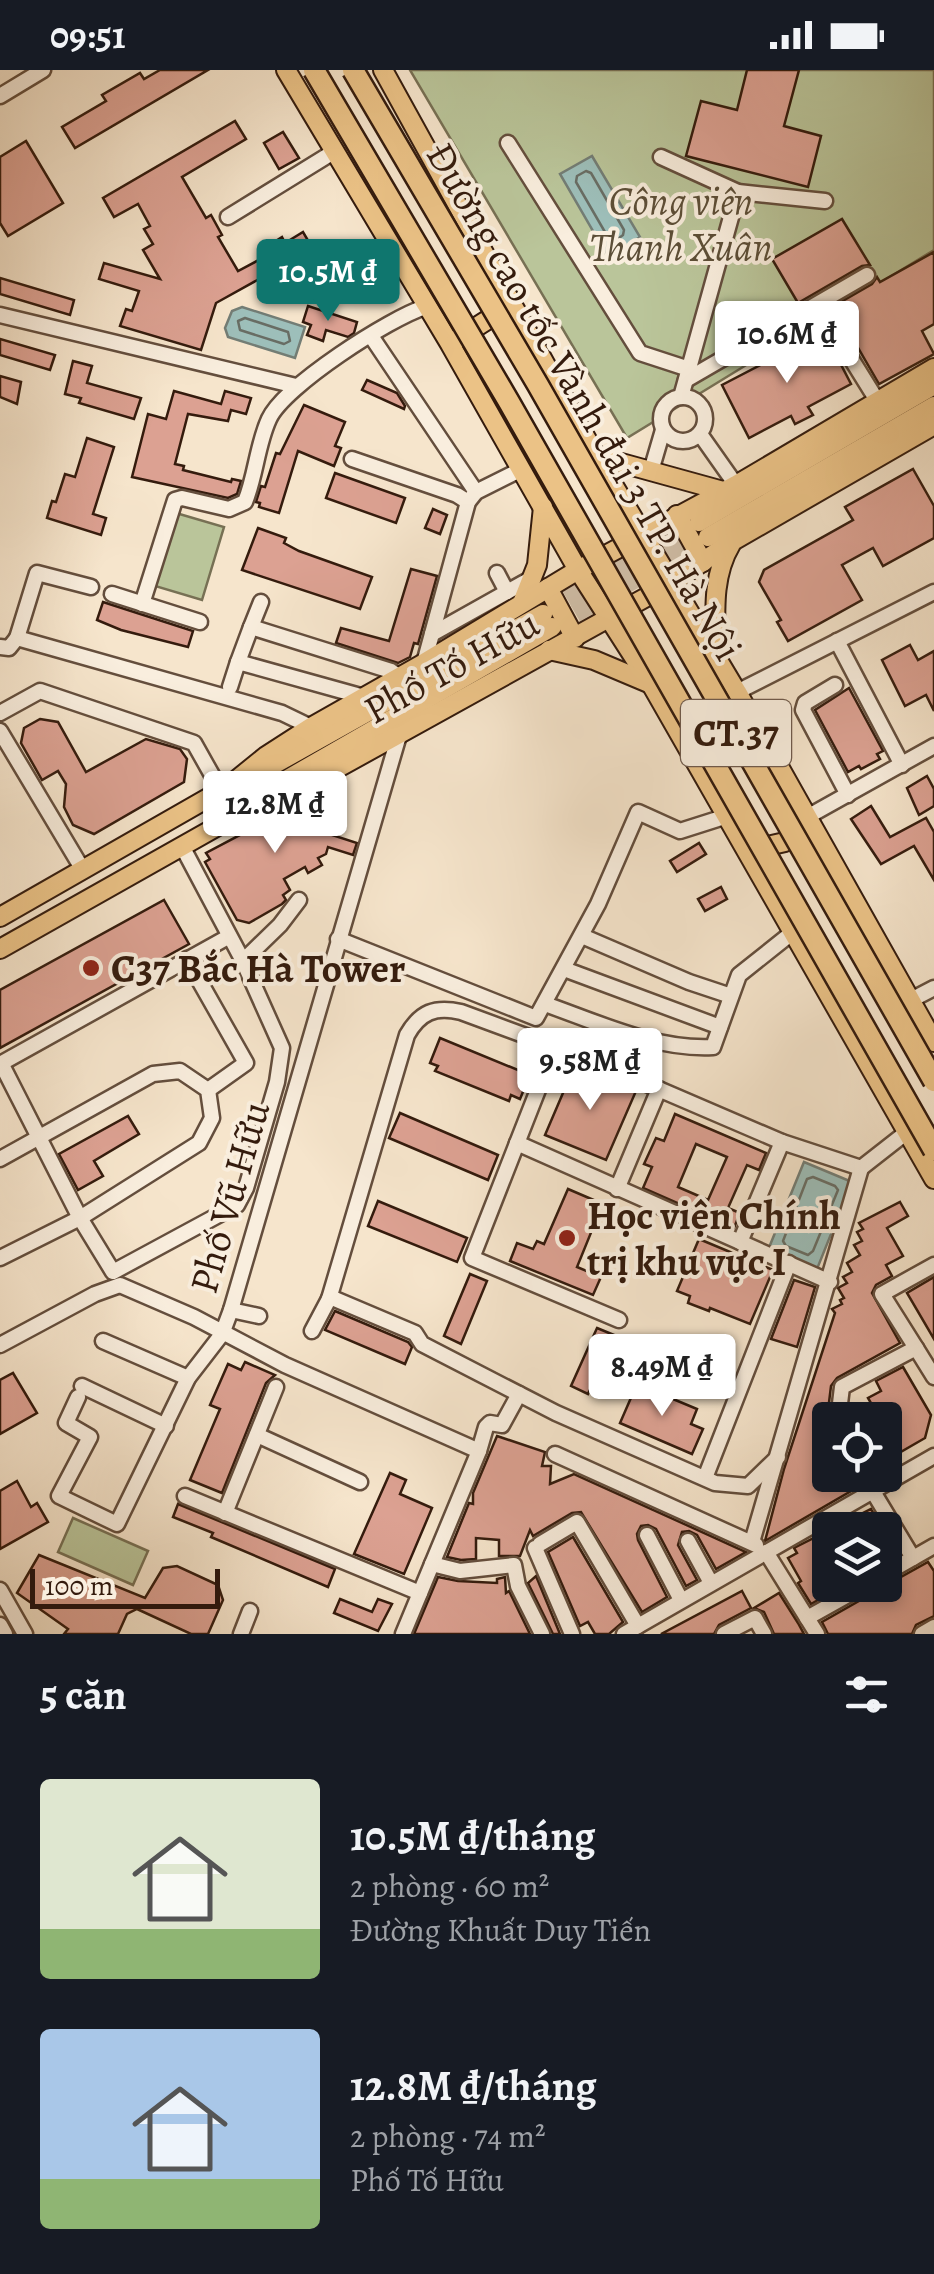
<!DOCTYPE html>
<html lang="vi">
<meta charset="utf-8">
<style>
:root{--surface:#171b24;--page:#242831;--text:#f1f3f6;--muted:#9ea1a6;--accent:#0f766e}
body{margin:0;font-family:Alegreya,serif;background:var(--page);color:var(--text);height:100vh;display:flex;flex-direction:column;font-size:38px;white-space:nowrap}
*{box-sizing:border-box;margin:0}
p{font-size:32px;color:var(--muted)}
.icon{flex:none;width:55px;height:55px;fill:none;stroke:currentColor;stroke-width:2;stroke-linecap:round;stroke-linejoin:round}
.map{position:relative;height:1564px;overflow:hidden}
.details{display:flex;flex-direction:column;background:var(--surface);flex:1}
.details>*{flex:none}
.buttons{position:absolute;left:812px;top:1332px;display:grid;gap:20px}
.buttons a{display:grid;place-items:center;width:90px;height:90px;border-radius:10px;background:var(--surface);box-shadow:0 5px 15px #0003;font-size:50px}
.scale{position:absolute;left:30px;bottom:25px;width:190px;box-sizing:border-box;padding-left:10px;border:5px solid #341b0d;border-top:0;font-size:28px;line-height:35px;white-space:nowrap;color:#341b0d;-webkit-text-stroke:8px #f9eede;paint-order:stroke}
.price{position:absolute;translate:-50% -85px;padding:0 22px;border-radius:10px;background:#fff;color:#222;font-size:32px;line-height:65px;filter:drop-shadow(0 2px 5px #0008)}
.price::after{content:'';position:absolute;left:50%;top:60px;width:30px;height:22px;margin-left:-15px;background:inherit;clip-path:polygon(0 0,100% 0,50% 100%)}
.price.active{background:var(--accent);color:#fff}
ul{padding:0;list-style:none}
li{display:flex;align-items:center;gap:30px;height:250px;padding:0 40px}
li span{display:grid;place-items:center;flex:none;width:280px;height:200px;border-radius:10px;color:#555}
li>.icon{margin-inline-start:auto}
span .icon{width:120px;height:120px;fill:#fffc;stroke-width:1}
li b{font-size:42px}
h2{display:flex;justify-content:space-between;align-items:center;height:120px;padding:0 40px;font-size:42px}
.status{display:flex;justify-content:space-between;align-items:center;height:70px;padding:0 50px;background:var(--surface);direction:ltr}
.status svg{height:28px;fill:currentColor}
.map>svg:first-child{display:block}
</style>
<div class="status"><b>09:51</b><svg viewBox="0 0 49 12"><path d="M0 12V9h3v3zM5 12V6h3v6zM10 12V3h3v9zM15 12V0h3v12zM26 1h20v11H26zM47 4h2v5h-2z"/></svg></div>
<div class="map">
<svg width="934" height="1564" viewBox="0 0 934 1564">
<rect width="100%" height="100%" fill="#f6e5cc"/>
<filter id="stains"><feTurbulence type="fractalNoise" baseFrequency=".002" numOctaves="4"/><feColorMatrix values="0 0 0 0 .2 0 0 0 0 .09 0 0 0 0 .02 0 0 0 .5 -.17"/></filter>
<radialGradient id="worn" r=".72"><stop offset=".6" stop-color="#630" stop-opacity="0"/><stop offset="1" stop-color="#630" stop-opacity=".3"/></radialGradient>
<g fill="#bac59a" stroke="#777054" stroke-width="2.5">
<path d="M 410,0 L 934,0 L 934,180 L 627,368 Z"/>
<path d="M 176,443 L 224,457 L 202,530 L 155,516 Z"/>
<path d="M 73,1448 L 148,1481 L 133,1515 L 58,1482 Z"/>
</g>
<g fill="#9dbfba" stroke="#737d75" stroke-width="2.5">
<path d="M 592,86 L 640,167 L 608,187 L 560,104 Z"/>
<path d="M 242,237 L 305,257 L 295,288 L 228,267 L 225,258 L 232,241 Z"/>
<path d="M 804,1092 L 852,1112 L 817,1199 L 768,1180 Z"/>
</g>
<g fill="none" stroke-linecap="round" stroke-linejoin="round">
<g stroke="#686d64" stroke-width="2.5">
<path d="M 586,101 L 591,103 L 624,160 L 623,165 L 615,171 L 609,169 L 576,112 L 577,106 Z"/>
<path d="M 245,248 L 288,262 L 290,271 L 284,274 L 240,260 L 238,251 Z"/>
<path d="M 813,1107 L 835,1116 L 838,1120 L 813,1181 L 808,1185 L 786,1176 L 783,1171 L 807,1109 Z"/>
</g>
</g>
<g fill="#dca192" stroke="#341b0d" stroke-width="2.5" fill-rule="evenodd">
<path d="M 160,0 L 208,0 L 75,78 L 62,57 L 106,31 L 102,25 L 140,3 L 144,9 Z"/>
<path d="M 747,0 L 799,0 L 784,56 L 821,66 L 808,117 L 686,86 L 701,31 L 737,40 Z"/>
<path d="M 235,51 L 246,69 L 182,107 L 206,148 L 211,145 L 222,165 L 218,167 L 238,201 L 272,183 L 268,176 L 282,167 L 285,173 L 303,162 L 313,179 L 216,233 L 201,280 L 120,256 L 126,239 L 132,241 L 139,221 L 99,209 L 104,193 L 160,209 L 143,180 L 153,174 L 144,159 L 150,156 L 138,134 L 114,147 L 103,128 Z"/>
<path d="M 283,62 L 299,88 L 279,99 L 264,73 Z"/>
<path d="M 26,71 L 63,133 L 8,166 L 0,153 L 0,87 Z"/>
<path d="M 842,149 L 870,195 L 862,196 L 798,233 L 772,189 Z"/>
<path d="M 934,182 L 934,254 L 922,261 L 934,284 L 879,314 L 834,236 L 872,214 L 877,207 L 880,212 Z"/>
<path d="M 0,208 L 74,230 L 70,245 L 0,224 Z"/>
<path d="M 308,236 L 357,252 L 354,263 L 348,267 L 326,260 L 323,271 L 307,265 L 311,255 L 303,252 Z"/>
<path d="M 824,262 L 851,314 L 808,337 L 813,345 L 795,354 L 791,346 L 749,368 L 722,315 Z"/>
<path d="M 0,269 L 55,285 L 50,300 L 0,285 Z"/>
<path d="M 73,291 L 92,296 L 87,313 L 141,328 L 134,349 L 79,333 L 81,328 L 65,324 Z"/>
<path d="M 0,306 L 21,312 L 17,334 L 0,327 Z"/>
<path d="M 367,310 L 397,323 L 405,336 L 404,339 L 362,320 Z"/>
<path d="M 174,321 L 221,334 L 225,321 L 251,328 L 246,344 L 231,340 L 228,351 L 188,344 L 175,394 L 184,396 L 183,400 L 231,412 L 232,409 L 241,411 L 237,424 L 228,428 L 132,407 L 148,344 L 166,349 Z"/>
<path d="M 304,335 L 345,352 L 335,376 L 341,378 L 334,396 L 298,381 L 279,443 L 259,437 L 260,433 L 256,432 L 261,416 L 265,417 L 276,383 L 280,384 Z"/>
<path d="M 87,368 L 114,377 L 93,444 L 106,448 L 101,465 L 47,448 L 52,431 L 56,432 L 65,404 L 75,407 Z"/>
<path d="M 913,399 L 934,436 L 934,468 L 883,496 L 873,478 L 842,495 L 862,530 L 788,571 L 777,552 L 781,550 L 759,512 L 764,500 L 853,450 L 845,437 Z"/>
<path d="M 335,403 L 405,428 L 396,453 L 326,428 Z"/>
<path d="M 433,439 L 447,445 L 440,464 L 425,458 Z"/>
<path d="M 258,458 L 286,468 L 284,473 L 299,481 L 372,507 L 360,539 L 242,500 Z"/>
<path d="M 411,499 L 437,506 L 418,574 L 414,573 L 410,587 L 398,593 L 336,573 L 341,558 L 389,571 Z"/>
<path d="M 103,532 L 193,561 L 188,577 L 121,560 L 97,550 Z"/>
<path d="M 910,575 L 918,590 L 934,581 L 934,641 L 926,625 L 905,636 L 882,590 Z"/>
<path d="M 849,618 L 883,681 L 877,684 L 880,689 L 861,699 L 859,696 L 848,702 L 815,640 Z"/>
<path d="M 40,649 L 58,652 L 86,702 L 146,669 L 180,679 L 187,689 L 184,712 L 94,764 L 73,755 L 64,737 L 66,714 L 58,701 L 42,710 L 21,673 L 24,658 Z"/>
<path d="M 927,706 L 934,719 L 934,736 L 919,745 L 907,718 Z"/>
<path d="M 321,722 L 323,725 L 328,723 L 339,742 L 332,765 L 357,773 L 353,785 L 328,777 L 326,784 L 318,788 L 322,795 L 308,803 L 305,797 L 284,809 L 290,820 L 283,825 L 286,830 L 282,834 L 249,853 L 237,850 L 205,792 L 210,789 L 206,783 Z"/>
<path d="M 871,736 L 890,767 L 926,748 L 934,762 L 934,810 L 914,776 L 881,794 L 851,749 Z"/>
<path d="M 699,773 L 706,784 L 677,802 L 670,791 Z"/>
<path d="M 721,817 L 727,829 L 705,841 L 698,829 Z"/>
<path d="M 164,830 L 189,874 L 0,978 L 0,920 Z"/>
<path d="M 440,968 L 530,1005 L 520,1029 L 511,1025 L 509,1031 L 435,1001 L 438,996 L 430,993 Z"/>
<path d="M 575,995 L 636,1021 L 606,1090 L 545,1065 Z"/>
<path d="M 400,1043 L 498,1085 L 488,1110 L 389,1068 Z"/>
<path d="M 675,1044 L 766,1083 L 759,1100 L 747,1095 L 728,1138 L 740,1143 L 734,1158 L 643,1118 L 652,1097 L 644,1094 L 656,1068 L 664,1071 ZM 696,1074 L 727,1087 L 708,1130 L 678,1117 Z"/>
<path d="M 128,1046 L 139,1064 L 94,1091 L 103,1106 L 78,1120 L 59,1084 Z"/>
<path d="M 568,1119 L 596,1131 L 592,1140 L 599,1143 L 577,1197 L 601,1207 L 593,1225 L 510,1191 L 517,1173 L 533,1179 L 537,1171 L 544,1174 Z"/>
<path d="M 378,1131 L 467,1168 L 457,1192 L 368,1156 Z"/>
<path d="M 900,1132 L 908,1146 L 887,1158 L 903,1186 L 886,1195 L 892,1206 L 876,1215 L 872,1223 L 900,1273 L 837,1308 L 831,1316 L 827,1349 L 830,1405 L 852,1405 L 858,1417 L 765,1471 L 784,1399 L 835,1243 L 832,1239 L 842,1234 L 840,1230 L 844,1228 L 838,1218 L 847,1213 L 843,1207 L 852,1202 L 847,1193 L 860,1185 L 854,1175 L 862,1171 L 857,1162 L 863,1159 L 859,1153 Z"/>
<path d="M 699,1169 L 773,1200 L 750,1254 L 710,1238 L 709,1241 L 688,1233 L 690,1226 L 677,1221 Z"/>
<path d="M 470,1204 L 487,1211 L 461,1274 L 444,1266 Z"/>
<path d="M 934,1207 L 934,1269 L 907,1223 Z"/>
<path d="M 794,1210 L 815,1217 L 797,1277 L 771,1269 Z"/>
<path d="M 335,1241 L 408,1272 L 412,1277 L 405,1294 L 325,1260 Z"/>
<path d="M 597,1258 L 614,1265 L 588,1324 L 571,1316 Z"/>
<path d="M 245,1292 L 275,1305 L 266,1313 L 222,1423 L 190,1410 L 220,1339 L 210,1335 L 228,1294 L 241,1300 Z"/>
<path d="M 903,1297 L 931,1345 L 925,1368 L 885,1391 L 885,1350 L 857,1350 L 875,1340 L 868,1328 L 881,1321 L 876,1311 Z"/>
<path d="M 13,1303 L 37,1343 L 0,1364 L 0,1310 Z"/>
<path d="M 637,1314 L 697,1339 L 691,1354 L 703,1359 L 692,1384 L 620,1353 Z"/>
<path d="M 497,1366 L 545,1382 L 542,1396 L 551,1396 L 550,1414 L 574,1404 L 746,1482 L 716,1499 L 697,1465 L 689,1461 L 682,1462 L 678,1475 L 697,1510 L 686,1516 L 656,1459 L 648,1455 L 641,1456 L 637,1464 L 638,1470 L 667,1527 L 642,1542 L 581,1442 L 572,1443 L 533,1466 L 530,1460 L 520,1486 L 499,1486 L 499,1470 L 476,1468 L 476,1489 L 461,1490 L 447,1487 L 469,1433 L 473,1434 L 473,1423 Z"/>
<path d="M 390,1403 L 406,1410 L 400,1424 L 432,1438 L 404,1504 L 354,1484 Z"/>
<path d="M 17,1411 L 31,1437 L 37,1433 L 48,1452 L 0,1479 L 0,1421 Z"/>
<path d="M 178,1434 L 335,1499 L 328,1517 L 211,1467 L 213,1463 L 173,1447 Z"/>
<path d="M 871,1439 L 883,1460 L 830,1460 L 830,1515 L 844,1515 L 811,1534 L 798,1513 L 801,1511 L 788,1488 L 797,1483 L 794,1478 Z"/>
<path d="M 573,1467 L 623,1552 L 609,1564 L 595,1564 L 588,1552 L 580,1556 L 548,1482 Z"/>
<path d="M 39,1485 L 145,1528 L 163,1498 L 177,1496 L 218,1515 L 223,1530 L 208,1564 L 191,1564 L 137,1539 L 127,1544 L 118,1564 L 64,1564 L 68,1559 L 17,1523 Z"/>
<path d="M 928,1492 L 934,1501 L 934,1546 L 916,1555 L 912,1564 L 828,1564 L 822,1552 L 871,1524 L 876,1515 L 890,1513 Z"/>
<path d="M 536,1506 L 560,1564 L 553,1564 L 528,1513 Z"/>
<path d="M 438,1507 L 458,1511 L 497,1513 L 497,1509 L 505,1507 L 506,1523 L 509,1521 L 530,1564 L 414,1564 Z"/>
<path d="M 742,1521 L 751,1538 L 719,1555 L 714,1564 L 661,1564 Z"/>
<path d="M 779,1523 L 798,1553 L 804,1564 L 774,1564 L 764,1542 L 754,1538 Z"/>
<path d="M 340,1529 L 372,1542 L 378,1529 L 392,1534 L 378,1561 L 334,1543 Z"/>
</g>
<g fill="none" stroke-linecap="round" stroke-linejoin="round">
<g stroke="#cfbda6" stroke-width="18" stroke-dasharray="18 9" stroke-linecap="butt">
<path d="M 544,543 L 699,453"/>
<path d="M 552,557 L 707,468"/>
</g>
<defs>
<g id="minor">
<path d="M 0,26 L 43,0"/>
<path d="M 508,73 L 640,283 L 689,299"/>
<path d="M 661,87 L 738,122 L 825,131"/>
<path d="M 228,147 L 335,81"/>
<path d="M 0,245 L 296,316"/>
<path d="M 371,266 L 476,422"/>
<path d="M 847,282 L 878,332"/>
<path d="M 686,310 L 867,205"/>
<circle cx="683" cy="349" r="22"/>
<path d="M 681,327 L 738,122"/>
<path d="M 700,364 L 736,415"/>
<path d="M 352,389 L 457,425 L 468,432"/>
<path d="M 651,401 L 663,360"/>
<path d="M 497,503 L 507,522"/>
<path d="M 112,524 L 200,552"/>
<path d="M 261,532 L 251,557 L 391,601 L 400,607"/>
<path d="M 142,534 L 175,430 L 182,428 L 229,439 L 245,432 C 256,405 257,375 269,349 C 284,316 390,248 425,237"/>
<path d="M 432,564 L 532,508"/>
<path d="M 17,568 L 37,503 L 91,517"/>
<path d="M 837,571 L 902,695"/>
<path d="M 0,577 L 9,578 L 17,568 L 282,643 L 311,657"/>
<path d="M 238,592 L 251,557"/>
<path d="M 424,593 L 468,432 L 476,422 L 522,399"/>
<path d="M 835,615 L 805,633 L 803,640 L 848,725"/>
<path d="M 230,617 L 238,592 L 364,627"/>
<path d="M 737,622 L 934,522"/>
<path d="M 0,643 L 40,621 L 194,673 L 221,721"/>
<path d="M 0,661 L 83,800"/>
<path d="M 807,747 L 934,676"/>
<path d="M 582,866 L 689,912 L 731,926"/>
<path d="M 338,869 L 536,948 L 598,834 L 638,742 L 680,761 L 724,747"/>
<path d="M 187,889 L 246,993 L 208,1020"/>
<path d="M 243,891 L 280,855 L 299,830"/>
<path d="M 564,899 L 720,957"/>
<path d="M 911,930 L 934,918"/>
<path d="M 545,934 C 599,953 655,980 713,977 L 739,905 L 793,862"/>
<path d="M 554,979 L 472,1188 L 619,1250"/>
<path d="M 1,993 L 80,1148 L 113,1202 L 237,1135 L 246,1118 L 277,1012 L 282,978 L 243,891 L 183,778"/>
<path d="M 0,994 L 228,867"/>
<path d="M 517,1073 L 830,1212"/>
<path d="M 0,1089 L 153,1004 L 180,1001 L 208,1020 L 212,1048 L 199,1073 L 80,1148 L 0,1188"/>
<path d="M 617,1119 L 659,1019"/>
<path d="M 740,1172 L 782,1072"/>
<path d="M 329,1229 L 407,965 C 420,942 435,936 461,942 L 591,990 L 782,1072 L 861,1098 L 907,1062"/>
<path d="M 231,1240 L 259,1246"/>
<path d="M 312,1261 L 330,1227 L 415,1263 L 422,1274 L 556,1343 L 715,1413 L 748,1416 L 778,1387"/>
<path d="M 103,1271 L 188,1308"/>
<path d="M 0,1275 L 95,1224 L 120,1215 L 194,1247 L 285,1295 L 479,1381"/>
<path d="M 916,1278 L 934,1307"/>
<path d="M 82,1316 L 166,1356"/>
<path d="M 78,1327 L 66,1353 L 90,1367 L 59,1426 L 117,1454 L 188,1308 L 222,1264 L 231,1240 L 400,662"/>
<path d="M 838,1350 L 842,1317 L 916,1278 L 882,1224 L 934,1195"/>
<path d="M 257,1365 L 360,1412"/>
<path d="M 555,1384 L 756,1475"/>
<path d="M 863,1405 L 913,1488"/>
<path d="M 705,1408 L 789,1193"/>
<path d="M 185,1426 L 420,1523"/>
<path d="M 225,1443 L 276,1317"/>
<path d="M 647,1465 L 681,1530"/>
<path d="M 688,1471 L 711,1513"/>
<path d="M 752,1472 L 861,1098"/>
<path d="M 540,1474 L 577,1452 L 638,1556"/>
<path d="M 535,1478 L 572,1564"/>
<path d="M 766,1482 L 817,1564"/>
<path d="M 432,1494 L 460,1501 L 514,1495 L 518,1516 L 542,1564"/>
<path d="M 885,1504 L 934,1476"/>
<path d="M 0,1520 L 25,1564"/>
<path d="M 807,1548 L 866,1515"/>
<path d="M 0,1555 L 5,1564"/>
<path d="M 241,1564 L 250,1541"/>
<path d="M 403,1564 L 479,1381 L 486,1357 L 490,1353 L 502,1355 L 519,1324"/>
<path d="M 624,1564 L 934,1386"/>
<path d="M 724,1564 L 755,1548 L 764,1564"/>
<path d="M 922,1564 L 934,1557"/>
</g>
<g id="major">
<path d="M 286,0 L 450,274 L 578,500 L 651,614 L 934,1109"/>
<path d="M 383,0 L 596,386 L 737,622 L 934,972"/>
<path d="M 456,270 L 506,238"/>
<path d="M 596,386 L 723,421"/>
<path d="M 677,445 L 703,492"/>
<path d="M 699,452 L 934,315"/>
<path d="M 708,467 L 934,336"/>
<path d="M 548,518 L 575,568"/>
<path d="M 522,533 L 537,495 L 543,437"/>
<path d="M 549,580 L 594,590 L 651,614"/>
<path d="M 716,590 C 716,550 710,509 731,474"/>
<path d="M 248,709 L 543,544"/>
<path d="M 253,734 L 272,718 L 552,557"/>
<path d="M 750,780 L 785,772 L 801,756"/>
<path d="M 0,847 L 229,716 L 266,686 L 311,657 L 424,593 L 578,500 L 736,415 L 934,298"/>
<path d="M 0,879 L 241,743 L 280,730 L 670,514 L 733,471 L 934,355"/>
</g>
</defs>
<use href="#minor" stroke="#644e3d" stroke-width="19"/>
<use href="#major" stroke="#341b0d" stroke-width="22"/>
<use href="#minor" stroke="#f9eede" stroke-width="14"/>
<use href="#major" stroke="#ebc286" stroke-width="18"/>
<defs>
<g id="highway-bridge">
<path d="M 314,0 L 509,332 L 934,1080"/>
<path d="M 353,0 L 538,315 L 934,1011"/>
</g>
</defs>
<use href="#highway-bridge" stroke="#341b0d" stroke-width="25" stroke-linecap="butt"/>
<use href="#highway-bridge" stroke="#ebc286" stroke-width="20"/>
</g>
<g fill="#8f2418" stroke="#f9eede" stroke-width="4">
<circle cx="91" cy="898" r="10"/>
<circle cx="567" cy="1168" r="10"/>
</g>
<g text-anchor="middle" stroke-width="8" stroke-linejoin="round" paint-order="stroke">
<rect fill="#f9eede" stroke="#6f5a4c" stroke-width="2.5" x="681" y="630" width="110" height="66" rx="8"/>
<g font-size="38" font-weight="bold" fill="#341b0d">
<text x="736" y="676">CT.37</text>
</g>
<g font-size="40" font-style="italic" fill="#5c4e37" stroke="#f9eede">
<text x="681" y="145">Công viên<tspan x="681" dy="46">Thanh Xuân</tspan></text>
</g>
<g font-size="40" fill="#341b0d" stroke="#f9eede">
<text transform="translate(585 331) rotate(60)" y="14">Đường cao tốc Vành đai 3 TP. Hà Nội</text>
<text transform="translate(451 596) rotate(-29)" y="14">Phố Tố Hữu</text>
<text transform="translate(229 1127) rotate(-74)" y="14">Phố Vũ Hữu</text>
</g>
<g font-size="40" font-weight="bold" fill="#341b0d" stroke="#f9eede" text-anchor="start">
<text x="111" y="912">C37 Bắc Hà Tower</text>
<text x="587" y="1159">Học viện Chính<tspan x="587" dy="46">trị khu vực I</tspan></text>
</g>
</g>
<rect width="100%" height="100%" filter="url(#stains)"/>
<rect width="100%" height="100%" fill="url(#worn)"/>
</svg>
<div class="buttons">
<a><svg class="icon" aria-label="locate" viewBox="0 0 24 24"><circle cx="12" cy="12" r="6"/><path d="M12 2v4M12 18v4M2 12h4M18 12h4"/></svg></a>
<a><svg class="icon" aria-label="layers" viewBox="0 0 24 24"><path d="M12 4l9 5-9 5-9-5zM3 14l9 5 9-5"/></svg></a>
</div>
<div class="scale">100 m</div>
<b class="price active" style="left:328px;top:254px">10.5M ₫</b>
<b class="price" style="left:787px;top:316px">10.6M ₫</b>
<b class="price" style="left:275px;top:786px">12.8M ₫</b>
<b class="price" style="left:590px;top:1043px">9.58M ₫</b>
<b class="price" style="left:662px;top:1349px">8.49M ₫</b>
</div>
<section class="details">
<h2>5 căn<svg class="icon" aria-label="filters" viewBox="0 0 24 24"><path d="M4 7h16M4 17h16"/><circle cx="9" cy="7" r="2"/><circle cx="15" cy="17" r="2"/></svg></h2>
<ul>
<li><span style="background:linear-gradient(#dfe7d0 75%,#8fb573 0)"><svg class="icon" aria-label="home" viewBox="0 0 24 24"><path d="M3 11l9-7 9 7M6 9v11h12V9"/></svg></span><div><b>10.5M ₫/tháng</b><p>2 phòng · 60 m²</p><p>Đường Khuất Duy Tiến</p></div></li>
<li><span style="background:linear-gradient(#a9c7e8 75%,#8fb573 0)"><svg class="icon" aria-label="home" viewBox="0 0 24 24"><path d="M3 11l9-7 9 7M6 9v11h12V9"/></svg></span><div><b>12.8M ₫/tháng</b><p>2 phòng · 74 m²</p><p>Phố Tố Hữu</p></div></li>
</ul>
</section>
